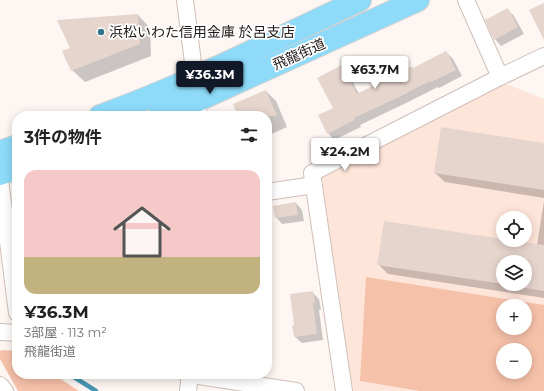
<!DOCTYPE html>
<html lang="ja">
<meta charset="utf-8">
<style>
:root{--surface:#fff;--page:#f6f6f6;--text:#222;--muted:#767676;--accent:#111827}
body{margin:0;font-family:Montserrat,"Noto Sans JP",sans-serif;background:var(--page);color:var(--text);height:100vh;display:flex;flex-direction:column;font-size:15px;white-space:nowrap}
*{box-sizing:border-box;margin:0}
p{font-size:13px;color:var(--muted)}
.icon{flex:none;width:22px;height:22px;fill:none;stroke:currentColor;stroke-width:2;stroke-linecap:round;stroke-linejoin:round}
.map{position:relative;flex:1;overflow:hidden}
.details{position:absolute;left:12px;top:111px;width:260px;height:268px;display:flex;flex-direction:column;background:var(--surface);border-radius:16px;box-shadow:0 2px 10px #0003}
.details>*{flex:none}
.fabs{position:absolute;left:496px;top:211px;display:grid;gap:8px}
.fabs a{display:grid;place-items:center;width:36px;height:36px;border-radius:50%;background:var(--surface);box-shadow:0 2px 10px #0003;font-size:20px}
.price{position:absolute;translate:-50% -34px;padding:0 9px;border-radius:4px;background:#fff;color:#222;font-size:13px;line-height:26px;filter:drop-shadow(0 1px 2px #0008)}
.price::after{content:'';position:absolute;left:50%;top:24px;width:12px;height:9px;margin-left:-6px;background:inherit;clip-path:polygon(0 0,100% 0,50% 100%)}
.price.current{background:var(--accent);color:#fff}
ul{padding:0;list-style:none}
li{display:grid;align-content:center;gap:8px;height:212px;padding:0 12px}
li span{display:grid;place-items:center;height:124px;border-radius:12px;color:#555}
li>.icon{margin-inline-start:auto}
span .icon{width:72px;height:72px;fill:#fffc;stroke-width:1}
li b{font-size:17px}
h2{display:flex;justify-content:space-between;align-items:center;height:48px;padding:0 12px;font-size:17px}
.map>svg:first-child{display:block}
</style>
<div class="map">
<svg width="544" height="391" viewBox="0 0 544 391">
<rect width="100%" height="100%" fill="#fdf6f3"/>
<path fill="#fee5da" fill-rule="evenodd" d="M 504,83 L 544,99 L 544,391 L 349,391 L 322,178 ZM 503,218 L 525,218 L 525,240 L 503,240 ZM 503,262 L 525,262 L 525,284 L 503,284 ZM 503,306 L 525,306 L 525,328 L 503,328 ZM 503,350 L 525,350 L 525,372 L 503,372 Z"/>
<g fill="#f6c1a9" fill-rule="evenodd">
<path d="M 366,277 L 544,305 L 544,391 L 420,391 L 360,381 ZM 503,306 L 525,306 L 525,328 L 503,328 ZM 503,350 L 525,350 L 525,372 L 503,372 Z"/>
<path d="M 3,350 L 17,351 L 17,374 L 53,374 L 79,391 L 18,391 L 0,359 L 0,351 Z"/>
</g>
<g fill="#0003" fill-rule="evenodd">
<path d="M 508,10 L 514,16 L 524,34 L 501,46 L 495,39 Z"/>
<path d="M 138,15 L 150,28 L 151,56 L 85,82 L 72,70 Z"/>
<path d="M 446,52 L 453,59 L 462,76 L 439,88 L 438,87 L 404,104 L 360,125 L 361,127 L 334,140 L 328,133 L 334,108 L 341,66 L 348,73 L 359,94 L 413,69 Z"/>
<path d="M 266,91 L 276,101 L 287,127 L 267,136 L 267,116 L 239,116 Z"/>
<path d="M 544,144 L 544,198 L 445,182 L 435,173 Z"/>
<path d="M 544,201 L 544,298 L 388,274 L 378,264 L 537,245 ZM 503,262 L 525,262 L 525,284 L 503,284 Z"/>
<path d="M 296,203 L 302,210 L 304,221 L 282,224 L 276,217 Z"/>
<path d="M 267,211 L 268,212 L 269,223 L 267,223 Z"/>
<path d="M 312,292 L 319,299 L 321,310 L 319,310 L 323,340 L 302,343 L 295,337 L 295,326 Z"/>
</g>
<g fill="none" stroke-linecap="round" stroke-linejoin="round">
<path stroke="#4796b2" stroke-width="4.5" d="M 69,374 L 96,391"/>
</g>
<g fill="#e6d5cd">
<path d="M 544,3 L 544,40 L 529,10 Z"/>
<path d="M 508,8 L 518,27 L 494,40 L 485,20 Z"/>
<path d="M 138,14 L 140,44 L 71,71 L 62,51 L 70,48 L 57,20 Z"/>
<path d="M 446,51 L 456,70 L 431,82 L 430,81 L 397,98 L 354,118 L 355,120 L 327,134 L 318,115 L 333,108 L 317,78 L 342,65 L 357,94 L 412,66 L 413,68 Z"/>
<path d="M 266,90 L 277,116 L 238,116 L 233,104 Z"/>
<path d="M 441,127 L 544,143 L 544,190 L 434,173 Z"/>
<path d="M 296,202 L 298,215 L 275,218 L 273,206 Z"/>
<path d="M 384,221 L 503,239 L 503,240 L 509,240 L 544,245 L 544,291 L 525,288 L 525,262 L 503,262 L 503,284 L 377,265 Z"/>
<path d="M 313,291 L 315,303 L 313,303 L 317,334 L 294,337 L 292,325 L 294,325 L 290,294 Z"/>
</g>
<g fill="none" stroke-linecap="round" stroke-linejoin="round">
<defs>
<g id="minor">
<path d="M 185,0 L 195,78 L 196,101 L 199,116"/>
<path d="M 466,0 L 500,77"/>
<path d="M 0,179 L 17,313"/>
<path d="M 267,192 L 314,185"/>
<path d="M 0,332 L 17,333"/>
<path d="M 186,374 L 296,391"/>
<path d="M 0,385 L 5,391"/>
<path d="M 188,391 L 190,374"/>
<path d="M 344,391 L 312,173 L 500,77 L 544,56"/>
</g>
<g id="highway">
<path d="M 100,116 C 189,84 274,40 360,0"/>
<path d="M 158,116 L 196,101 L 418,0"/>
<path d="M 0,152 L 17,146"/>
<path d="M 0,174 L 17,168"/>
</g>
</defs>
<use href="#minor" stroke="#d0bfb8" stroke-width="18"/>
<use href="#highway" stroke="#d2d1d1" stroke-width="24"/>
<use href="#minor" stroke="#fff" stroke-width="16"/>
<use href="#highway" stroke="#8ddbf9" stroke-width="22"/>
</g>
<circle fill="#36748a" stroke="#fff" stroke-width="1.5" cx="101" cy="32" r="4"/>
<g text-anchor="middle" stroke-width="3.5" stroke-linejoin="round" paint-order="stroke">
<g font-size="14" fill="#1f1917" stroke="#fff" text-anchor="start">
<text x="109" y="37">浜松いわた信用金庫 於呂支店</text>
</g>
<g font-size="14" fill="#1f1917" stroke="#fff">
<text transform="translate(299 54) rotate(-24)" y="5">飛龍街道</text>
</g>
</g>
</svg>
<div class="fabs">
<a><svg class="icon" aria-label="locate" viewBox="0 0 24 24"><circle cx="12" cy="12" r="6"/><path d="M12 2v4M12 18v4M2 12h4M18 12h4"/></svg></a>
<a><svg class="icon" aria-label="layers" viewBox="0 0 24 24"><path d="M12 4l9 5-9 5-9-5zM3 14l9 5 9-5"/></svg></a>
<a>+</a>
<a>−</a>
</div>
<b class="price" style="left:375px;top:90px">¥63.7M</b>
<b class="price current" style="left:210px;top:95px">¥36.3M</b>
<b class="price" style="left:345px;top:172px">¥24.2M</b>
<section class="details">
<h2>3件の物件<svg class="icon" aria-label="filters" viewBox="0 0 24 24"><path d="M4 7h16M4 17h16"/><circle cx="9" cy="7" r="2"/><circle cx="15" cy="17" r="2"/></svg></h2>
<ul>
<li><span style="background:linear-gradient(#f6c9c9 70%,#c2b280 0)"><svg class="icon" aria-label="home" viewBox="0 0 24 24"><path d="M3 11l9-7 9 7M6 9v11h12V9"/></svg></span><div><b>¥36.3M</b><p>3部屋 · 113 m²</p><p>飛龍街道</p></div></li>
</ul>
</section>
</div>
